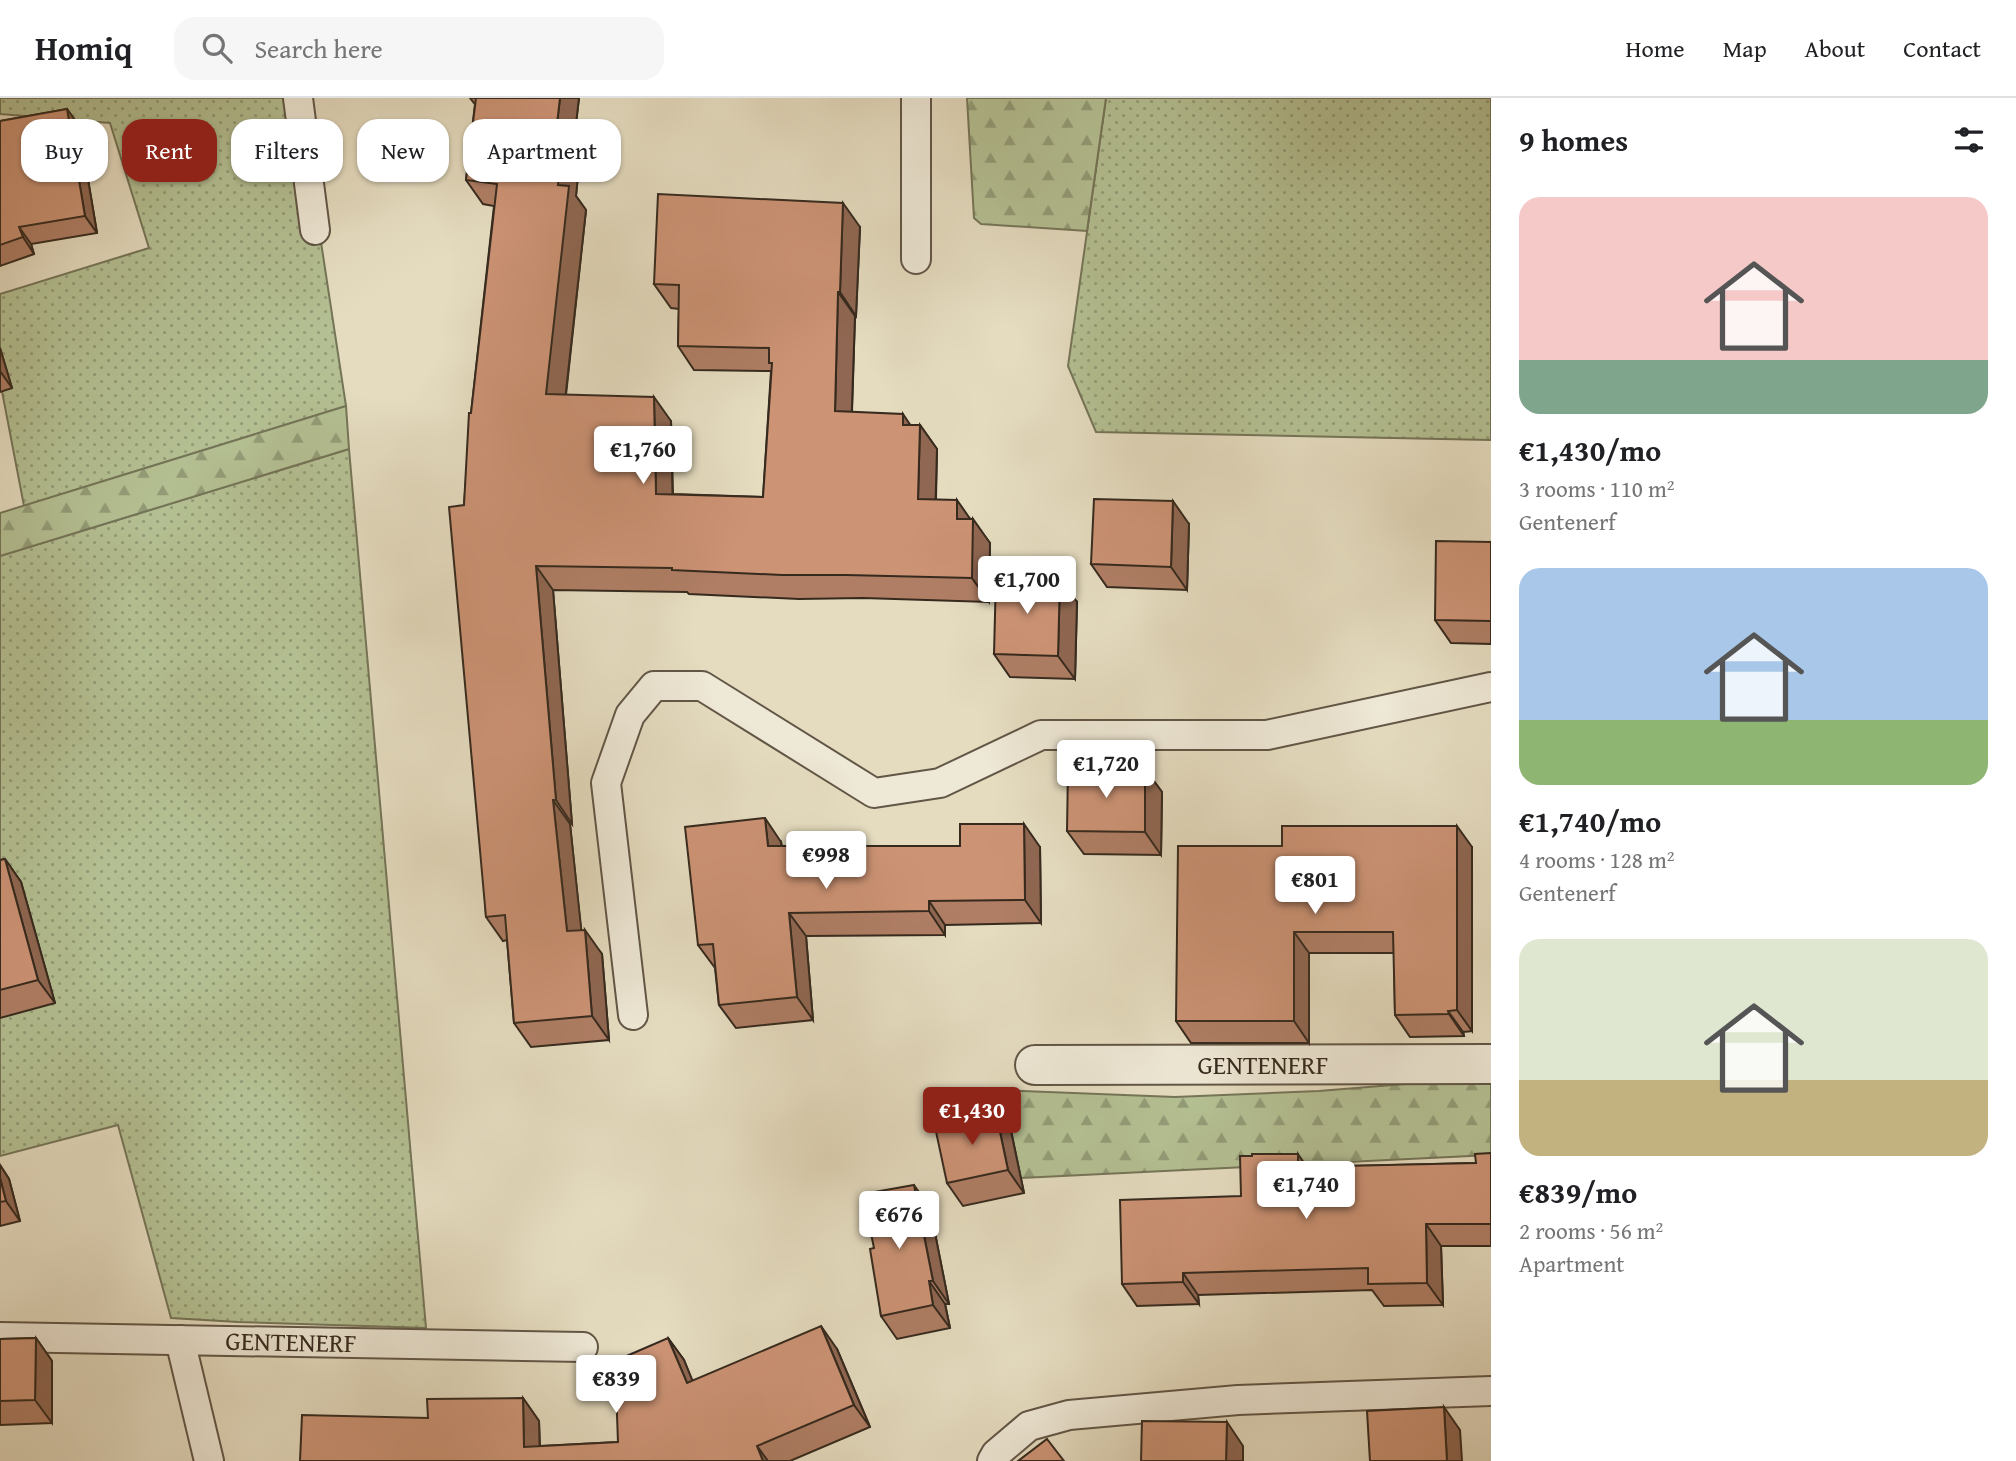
<!DOCTYPE html>
<meta charset="utf-8">
<style>
:root{--surface:#fff;--page:#f6f6f6;--text:#202124;--muted:#757577;--line:#e0e0e0;--accent:#8f2418}
body{margin:0;font-family:"Gentium Book Plus",serif;background:var(--page);color:var(--text);height:100vh;display:flex;flex-direction:column;font-size:26px;white-space:nowrap}
*{box-sizing:border-box;margin:0}
p{font-size:23px;color:var(--muted)}
.icon{flex:none;width:38px;height:38px;fill:none;stroke:currentColor;stroke-width:2;stroke-linecap:round;stroke-linejoin:round}
.map{position:relative;flex:1;overflow:hidden}
.side{display:flex;flex-direction:column;background:var(--surface);width:525px}
.side>*{flex:none}
.hud{position:absolute;left:21px;top:21px;width:665px;height:63px;display:flex;gap:14px}
.price{position:absolute;translate:-50% -60px;padding:0 16px;border-radius:7px;background:#fff;color:#222;font-size:23px;line-height:46px;filter:drop-shadow(0 2px 4px #0008)}
.price::after{content:'';position:absolute;left:50%;top:42px;width:21px;height:16px;margin-left:-10px;background:inherit;clip-path:polygon(0 0,100% 0,50% 100%)}
.price.selected{background:var(--accent);color:#fff}
ul{padding:0;list-style:none}
li{display:grid;align-content:center;gap:14px;height:371px;padding:0 28px}
li span{display:grid;place-items:center;height:217px;border-radius:21px;color:#555}
li>.icon{margin-inline-start:auto}
span .icon{width:126px;height:126px;fill:#fffc;stroke-width:1}
li b{font-size:30px}
h2{display:flex;justify-content:space-between;align-items:center;height:84px;padding:0 28px;font-size:30px}
.pill{padding:0 24px;border-radius:21px;background:var(--surface);box-shadow:0 2px 5px #0004;font-size:24px;line-height:63px}
.pill.selected{background:var(--accent);color:#fff}
header{display:flex;align-items:center;gap:42px;box-sizing:border-box;height:98px;padding:0 35px;background:var(--surface);border-bottom:2px solid var(--line)}
header strong{font-size:33px}
nav{display:flex;gap:38px;margin-inline-start:auto;font-size:24px}
.search{width:490px;height:63px;background:var(--page);display:flex;align-items:center;gap:18px;box-sizing:border-box;padding:0 24px;border-radius:21px;color:var(--muted);font-size:26px}
main{display:flex;flex:1;min-height:0}
.map>svg:first-child{display:block}
</style>
<header>
<strong>Homiq</strong>
<div class="search"><svg class="icon" aria-label="search" viewBox="0 0 24 24"><circle cx="10" cy="10" r="6"/><path d="M15 15l6 6"/></svg>Search here</div>
<nav><a>Home</a><a>Map</a><a>About</a><a>Contact</a></nav>
</header>
<main>
<div class="map">
<svg width="1491" height="1363" viewBox="0 0 1491 1363">
<defs>
<pattern id="grass-dots" width="8" height="8" patternUnits="userSpaceOnUse" patternTransform="scale(1.75)"><rect width="8" height="8" fill="#b4c093"/><path d="M2 2h.1M6 6h.1" fill="none" stroke="#939c77" stroke-width="1.8" stroke-linecap="round"/></pattern>
<pattern id="forest-firs" width="22" height="20" patternUnits="userSpaceOnUse" patternTransform="scale(1.75)"><rect width="22" height="20" fill="#b4c093"/><path d="M5 1l3.5 6h-7zM16 11l3.5 6h-7z" fill="#939c77"/></pattern>
</defs>
<rect width="100%" height="100%" fill="#e5dcc0"/>
<filter id="stains"><feTurbulence type="fractalNoise" baseFrequency=".00286" numOctaves="4"/><feColorMatrix values="0 0 0 0 .2 0 0 0 0 .09 0 0 0 0 .02 0 0 0 .5 -.17"/></filter>
<radialGradient id="worn" r=".72"><stop offset=".6" stop-color="#630" stop-opacity="0"/><stop offset="1" stop-color="#630" stop-opacity=".3"/></radialGradient>
<g fill="url(#grass-dots)" stroke="#757558" stroke-width="2">
<path d="M 0,0 L 299,0 L 346,308 L 24,408 L 0,283 L 0,196 L 149,150 L 110,25 L 0,16 Z"/>
<path d="M 1106,0 L 1491,0 L 1491,342 L 1096,334 L 1068,268 Z"/>
<path d="M 349,351 L 426,1230 L 238,1224 L 171,1220 L 118,1027 L 0,1058 L 0,458 Z"/>
</g>
<g fill="url(#forest-firs)" stroke="#757558" stroke-width="2">
<path d="M 967,0 L 1106,0 L 1087,133 L 981,126 L 974,120 Z"/>
<path d="M 346,308 L 349,351 L 0,458 L 0,415 Z"/>
<path d="M 1491,979 L 1491,1057 L 1000,1081 L 1000,992 L 1175,999 L 1319,993 Z"/>
</g>
<g fill="none" stroke-linecap="round" stroke-linejoin="round">
<defs>
<g id="lane">
<path d="M 298,0 L 315,132"/>
<path d="M 916,0 L 916,161"/>
<path d="M 633,917 L 606,685 L 630,617 L 654,588 L 702,588 L 874,695 L 940,685 L 1041,637 L 1267,637 L 1491,589"/>
<path d="M 0,1239 L 583,1249"/>
<path d="M 180,1242 L 209,1363"/>
<path d="M 992,1363 L 996,1356 L 1029,1328 L 1069,1317 L 1238,1302 L 1491,1293"/>
</g>
<path id="street" d="M 1035,967 L 1491,966"/>
</defs>
<use href="#lane" stroke="#625646" stroke-width="32"/>
<use href="#street" stroke="#625646" stroke-width="42"/>
<use href="#lane" stroke="#eee8d6" stroke-width="28"/>
<use href="#street" stroke="#eee8d6" stroke-width="38"/>
</g>
<g fill="#af7e65" stroke="#362a1e" stroke-width="2">
<path d="M 470,0 L 579,0 L 571,68 L 578,77 L 576,98 L 586,112 L 566,297 L 671,323 L 673,396 L 763,399 L 771,273 L 694,272 L 678,248 L 679,211 L 671,210 L 654,186 L 860,129 L 856,218 L 855,218 L 852,314 L 911,327 L 920,327 L 937,351 L 936,401 L 971,421 L 990,445 L 989,504 L 863,500 L 799,501 L 689,496 L 687,494 L 553,492 L 572,726 L 570,726 L 581,832 L 602,856 L 609,942 L 531,949 L 514,925 L 507,842 L 503,843 L 486,819 L 464,407 L 471,315 L 494,108 L 483,106 L 466,82 L 475,6 L 474,5 Z"/>
<path d="M 67,11 L 79,28 L 97,135 L 31,146 L 34,156 L 0,168 L 0,23 Z"/>
<path d="M 0,250 L 12,290 L 0,294 Z"/>
<path d="M 1189,426 L 1187,492 L 1107,489 L 1091,466 Z"/>
<path d="M 1491,444 L 1491,546 L 1451,545 L 1435,522 Z"/>
<path d="M 1077,504 L 1075,581 L 1010,579 L 994,556 Z"/>
<path d="M 1145,671 L 1162,694 L 1161,757 L 1084,756 L 1067,733 Z"/>
<path d="M 781,744 L 782,748 L 1040,749 L 1041,825 L 945,827 L 945,837 L 806,838 L 813,922 L 736,930 L 719,907 L 715,870 L 698,847 Z"/>
<path d="M 1282,748 L 1472,749 L 1472,933 L 1463,934 L 1464,938 L 1410,939 L 1395,917 L 1394,855 L 1309,855 L 1309,945 L 1191,945 L 1176,923 Z"/>
<path d="M 5,761 L 21,784 L 55,905 L 0,920 L 0,762 Z"/>
<path d="M 1011,1033 L 1024,1095 L 963,1108 L 947,1085 Z"/>
<path d="M 1491,1055 L 1491,1148 L 1441,1148 L 1443,1207 L 1384,1208 L 1372,1192 L 1198,1197 L 1199,1206 L 1137,1208 L 1122,1186 L 1241,1098 L 1307,1069 L 1476,1065 Z"/>
<path d="M 0,1067 L 9,1081 L 20,1123 L 0,1128 Z"/>
<path d="M 930,1110 L 949,1206 L 945,1206 L 950,1230 L 897,1241 L 881,1218 L 874,1150 Z"/>
<path d="M 36,1240 L 52,1263 L 52,1325 L 0,1327 L 0,1241 Z"/>
<path d="M 668,1240 L 684,1262 L 692,1283 L 837,1251 L 870,1329 L 790,1363 L 300,1363 L 428,1320 L 523,1300 L 539,1323 L 540,1348 L 618,1344 Z"/>
</g>
<g fill="#8f6752" stroke="#362a1e" stroke-width="2">
<path d="M 560,0 L 579,0 L 571,68 L 578,77 L 576,98 L 586,112 L 563,320 L 546,296 L 558,87 L 554,52 Z"/>
<path d="M 67,11 L 79,28 L 97,135 L 85,118 Z"/>
<path d="M 843,105 L 860,129 L 856,218 L 840,194 Z"/>
<path d="M 19,129 L 31,146 L 34,156 L 23,139 Z"/>
<path d="M 838,194 L 855,218 L 851,337 L 835,313 Z"/>
<path d="M 0,250 L 12,290 L 0,273 Z"/>
<path d="M 654,299 L 671,323 L 673,420 L 656,396 Z"/>
<path d="M 903,316 L 919,340 L 903,327 Z"/>
<path d="M 920,327 L 937,351 L 935,425 L 918,401 Z"/>
<path d="M 957,402 L 973,425 L 973,421 L 990,445 L 989,504 L 972,480 L 957,421 Z"/>
<path d="M 1173,403 L 1189,426 L 1187,492 L 1171,469 Z"/>
<path d="M 536,468 L 553,492 L 572,726 L 556,702 Z"/>
<path d="M 1060,480 L 1077,504 L 1075,581 L 1058,558 Z"/>
<path d="M 1145,671 L 1162,694 L 1161,757 L 1145,734 Z"/>
<path d="M 553,702 L 570,726 L 584,857 L 567,833 Z"/>
<path d="M 765,720 L 781,744 L 784,772 L 768,748 Z"/>
<path d="M 1024,726 L 1040,749 L 1041,825 L 1025,802 Z"/>
<path d="M 1457,728 L 1472,749 L 1472,933 L 1457,912 Z"/>
<path d="M 5,761 L 21,784 L 55,905 L 38,882 Z"/>
<path d="M 929,803 L 945,827 L 945,837 L 929,813 Z"/>
<path d="M 789,815 L 806,838 L 813,922 L 797,899 Z"/>
<path d="M 585,832 L 602,856 L 609,942 L 592,918 Z"/>
<path d="M 1294,834 L 1309,855 L 1309,945 L 1294,923 Z"/>
<path d="M 1448,913 L 1463,934 L 1464,938 L 1449,916 Z"/>
<path d="M 995,1010 L 1011,1033 L 1024,1095 L 1008,1072 Z"/>
<path d="M 1298,1056 L 1313,1078 L 1298,1069 Z"/>
<path d="M 0,1067 L 9,1081 L 20,1123 L 6,1103 L 0,1080 Z"/>
<path d="M 914,1087 L 930,1110 L 949,1206 L 933,1183 Z"/>
<path d="M 1426,1126 L 1441,1148 L 1443,1207 L 1427,1185 Z"/>
<path d="M 1183,1175 L 1198,1197 L 1199,1206 L 1183,1184 Z"/>
<path d="M 929,1183 L 945,1206 L 950,1230 L 933,1207 Z"/>
<path d="M 821,1228 L 837,1251 L 870,1329 L 854,1307 Z"/>
<path d="M 36,1240 L 52,1263 L 52,1325 L 35,1302 Z"/>
<path d="M 668,1240 L 684,1262 L 703,1308 L 687,1285 Z"/>
<path d="M 523,1300 L 539,1323 L 540,1363 L 524,1349 Z"/>
<path d="M 1444,1309 L 1460,1332 L 1462,1363 L 1447,1363 Z"/>
<path d="M 1227,1324 L 1243,1348 L 1243,1363 L 1226,1363 Z"/>
<path d="M 757,1348 L 768,1363 L 763,1363 Z"/>
</g>
<g fill="#cc9375" stroke="#362a1e" stroke-width="2">
<path d="M 476,0 L 560,0 L 554,52 L 561,53 L 558,87 L 569,88 L 546,296 L 654,299 L 656,396 L 763,399 L 772,265 L 769,265 L 769,250 L 678,248 L 679,187 L 654,186 L 658,96 L 843,105 L 840,194 L 838,194 L 835,313 L 903,316 L 903,327 L 920,327 L 918,401 L 957,402 L 957,421 L 973,421 L 972,480 L 846,477 L 782,477 L 672,472 L 672,470 L 536,468 L 556,702 L 553,702 L 567,833 L 585,832 L 592,918 L 514,925 L 505,817 L 486,819 L 449,409 L 464,407 L 469,315 L 471,315 L 497,86 L 466,82 Z"/>
<path d="M 67,11 L 85,118 L 19,129 L 23,139 L 0,147 L 0,23 Z"/>
<path d="M 1094,401 L 1173,403 L 1171,469 L 1091,466 Z"/>
<path d="M 1436,443 L 1491,444 L 1491,523 L 1435,522 Z"/>
<path d="M 996,478 L 1060,480 L 1058,558 L 994,556 Z"/>
<path d="M 1068,669 L 1145,671 L 1145,734 L 1067,733 Z"/>
<path d="M 765,720 L 768,748 L 960,748 L 960,726 L 1024,726 L 1025,802 L 929,803 L 929,813 L 789,815 L 797,899 L 719,907 L 713,846 L 698,847 L 685,729 Z"/>
<path d="M 1282,728 L 1457,728 L 1457,912 L 1448,913 L 1449,916 L 1395,917 L 1393,834 L 1294,834 L 1294,923 L 1176,923 L 1178,748 L 1282,748 Z"/>
<path d="M 5,761 L 38,882 L 0,892 L 0,762 Z"/>
<path d="M 995,1010 L 1008,1072 L 947,1085 L 935,1029 Z"/>
<path d="M 1491,1055 L 1491,1126 L 1426,1126 L 1427,1185 L 1368,1186 L 1368,1170 L 1183,1175 L 1183,1184 L 1122,1186 L 1120,1102 L 1241,1098 L 1240,1058 L 1252,1058 L 1252,1056 L 1298,1056 L 1298,1069 L 1476,1065 L 1475,1056 Z"/>
<path d="M 0,1080 L 6,1103 L 0,1104 Z"/>
<path d="M 914,1087 L 933,1183 L 929,1183 L 933,1207 L 881,1218 L 870,1151 L 874,1150 L 863,1096 Z"/>
<path d="M 821,1228 L 854,1307 L 757,1348 L 763,1363 L 300,1363 L 302,1317 L 428,1320 L 427,1301 L 523,1300 L 524,1349 L 618,1344 L 615,1263 L 668,1240 L 687,1285 Z"/>
<path d="M 36,1240 L 35,1302 L 0,1303 L 0,1241 Z"/>
<path d="M 1444,1309 L 1447,1363 L 1370,1363 L 1367,1313 Z"/>
<path d="M 1142,1323 L 1227,1324 L 1226,1363 L 1141,1363 Z"/>
<path d="M 1047,1341 L 1064,1363 L 1018,1363 Z"/>
</g>
<g text-anchor="middle" stroke-width="5" stroke-linejoin="round" paint-order="stroke">
<g font-size="26" fill="#362a1e" stroke="#eee8d6">
<text x="1263" y="976">GENTENERF</text>
<text transform="translate(291 1244) rotate(1)" y="9">GENTENERF</text>
</g>
</g>
<rect width="100%" height="100%" filter="url(#stains)"/>
<rect width="100%" height="100%" fill="url(#worn)"/>
</svg>
<b class="price" style="left:643px;top:388px">€1,760</b>
<b class="price" style="left:1027px;top:518px">€1,700</b>
<b class="price" style="left:1106px;top:702px">€1,720</b>
<b class="price" style="left:826px;top:793px">€998</b>
<b class="price" style="left:1315px;top:818px">€801</b>
<b class="price selected" style="left:972px;top:1049px">€1,430</b>
<b class="price" style="left:1306px;top:1123px">€1,740</b>
<b class="price" style="left:899px;top:1153px">€676</b>
<b class="price" style="left:616px;top:1317px">€839</b>
<div class="hud">
<a class="pill">Buy</a>
<a class="pill selected">Rent</a>
<a class="pill">Filters</a>
<a class="pill">New</a>
<a class="pill">Apartment</a>
</div>
</div>
<section class="side">
<h2>9 homes<svg class="icon" aria-label="filters" viewBox="0 0 24 24"><path d="M4 7h16M4 17h16"/><circle cx="9" cy="7" r="2"/><circle cx="15" cy="17" r="2"/></svg></h2>
<ul>
<li><span style="background:linear-gradient(#f6c9c9 75%,#7fa58c 0)"><svg class="icon" aria-label="home" viewBox="0 0 24 24"><path d="M3 11l9-7 9 7M6 9v11h12V9"/></svg></span><div><b>€1,430/mo</b><p>3 rooms · 110 m²</p><p>Gentenerf</p></div></li>
<li><span style="background:linear-gradient(#a9c7e8 70%,#8fb573 0)"><svg class="icon" aria-label="home" viewBox="0 0 24 24"><path d="M3 11l9-7 9 7M6 9v11h12V9"/></svg></span><div><b>€1,740/mo</b><p>4 rooms · 128 m²</p><p>Gentenerf</p></div></li>
<li><span style="background:linear-gradient(#dfe7d0 65%,#c2b280 0)"><svg class="icon" aria-label="home" viewBox="0 0 24 24"><path d="M3 11l9-7 9 7M6 9v11h12V9"/></svg></span><div><b>€839/mo</b><p>2 rooms · 56 m²</p><p>Apartment</p></div></li>
</ul>
</section>
</main>
